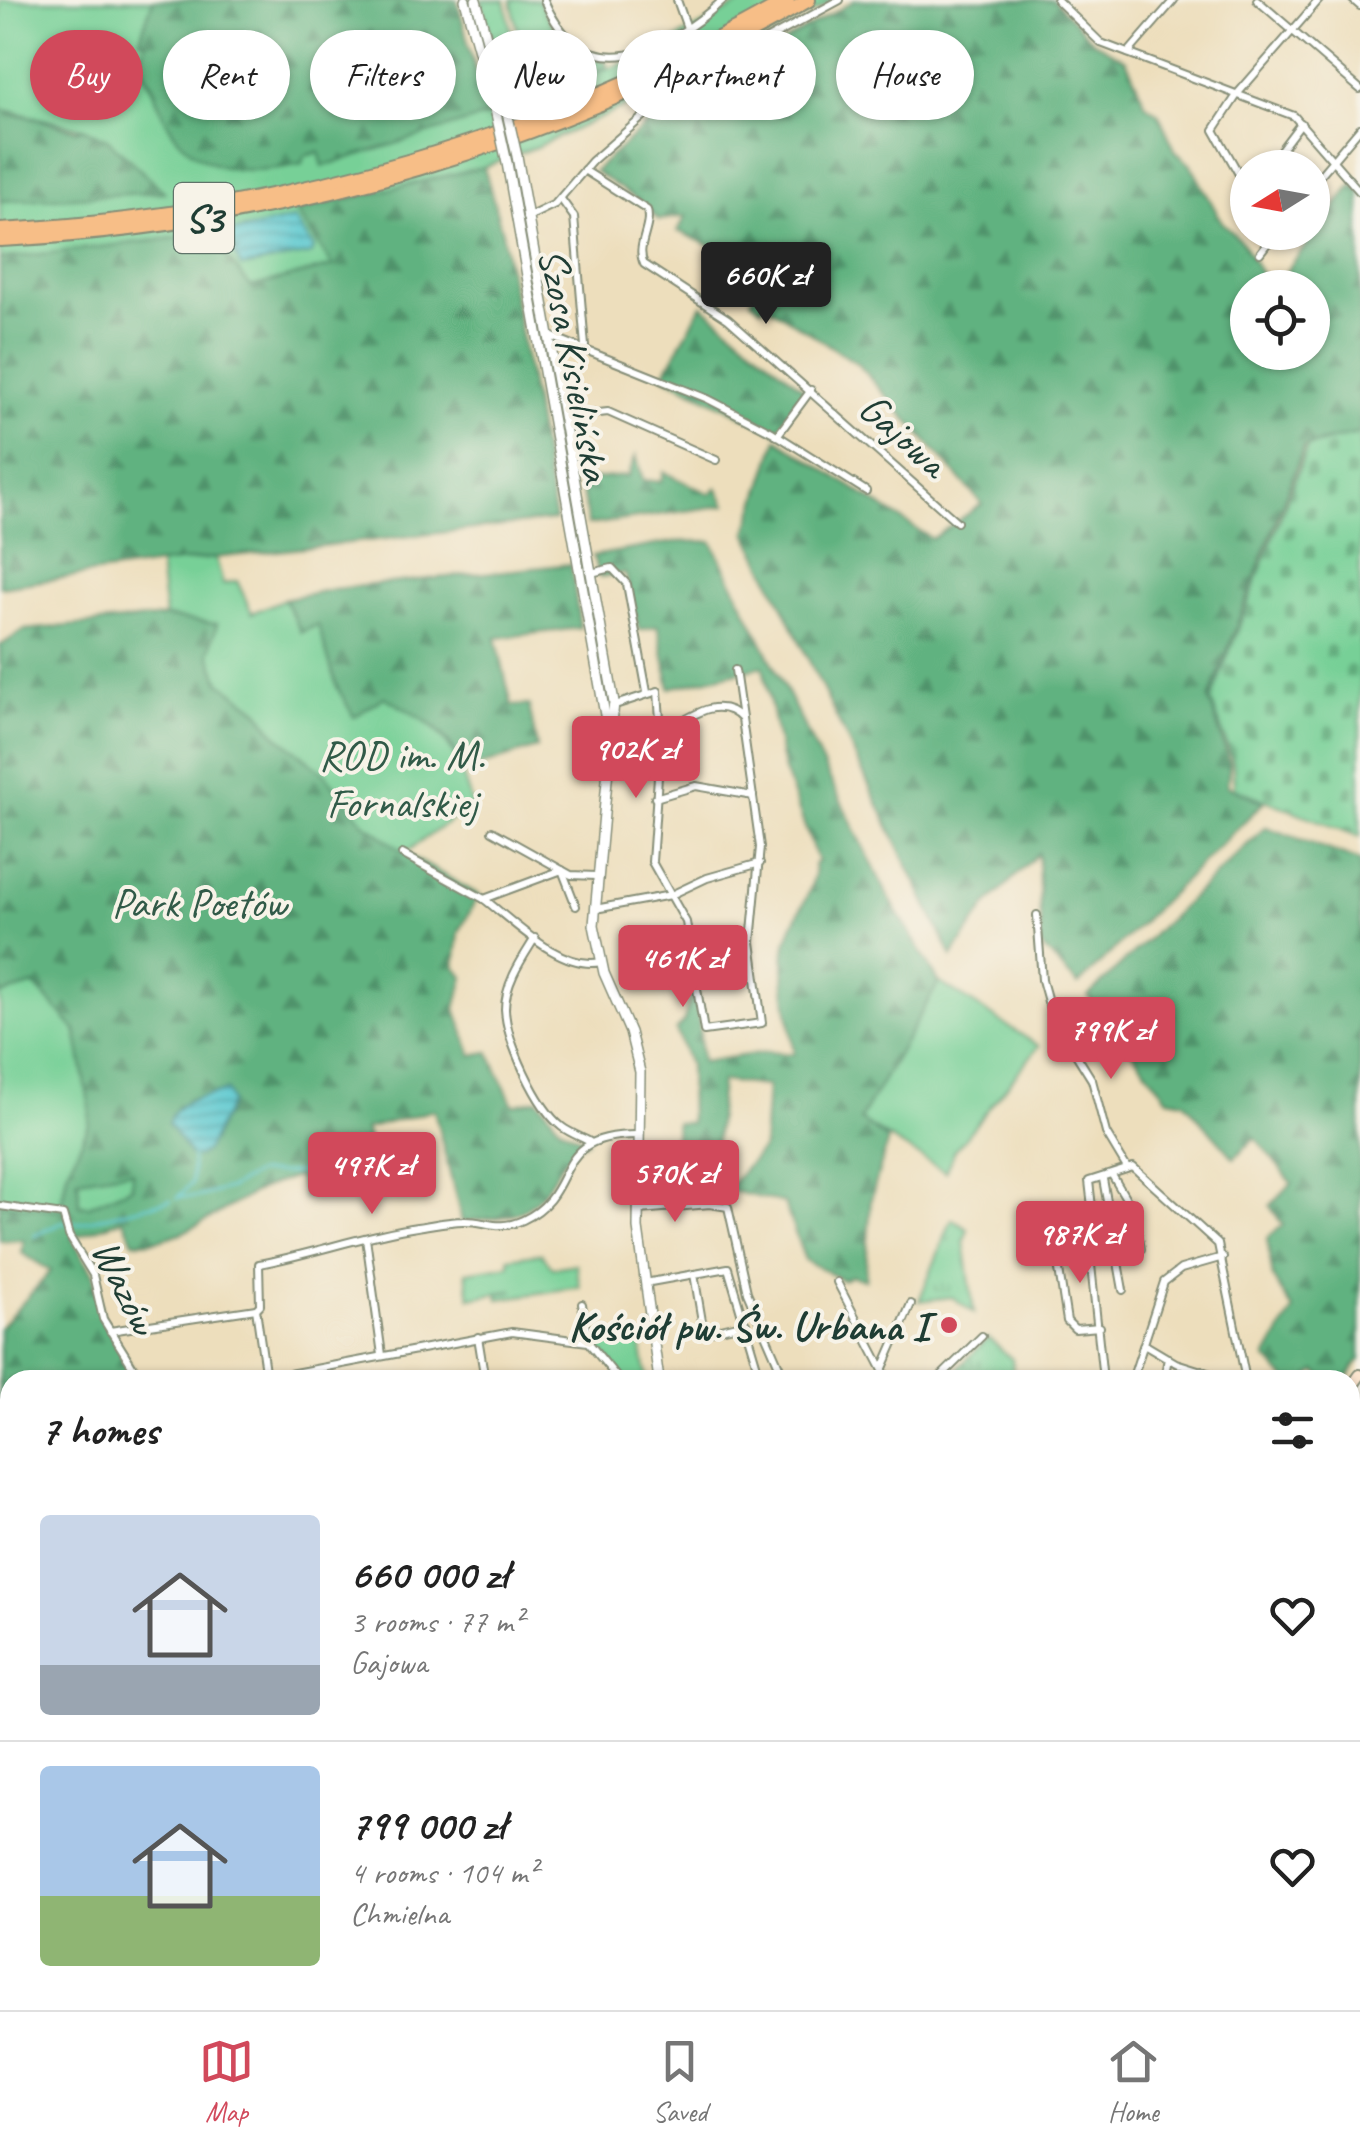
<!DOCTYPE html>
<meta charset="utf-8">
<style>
:root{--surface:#fff;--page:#f6f6f6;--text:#222;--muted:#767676;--line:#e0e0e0;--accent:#d1495b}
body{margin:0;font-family:Caveat,sans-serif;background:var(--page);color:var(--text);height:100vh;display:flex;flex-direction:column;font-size:38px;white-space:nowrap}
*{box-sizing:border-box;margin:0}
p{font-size:32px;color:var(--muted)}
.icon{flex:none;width:55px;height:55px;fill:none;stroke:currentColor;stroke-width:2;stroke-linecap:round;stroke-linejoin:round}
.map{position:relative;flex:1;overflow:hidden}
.panel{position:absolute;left:0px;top:1370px;width:1360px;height:640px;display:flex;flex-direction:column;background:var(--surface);border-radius:30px 30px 0 0;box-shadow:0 2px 8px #0004}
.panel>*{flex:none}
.banner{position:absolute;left:30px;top:30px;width:1300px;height:90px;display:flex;gap:20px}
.needle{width:65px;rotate:259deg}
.controls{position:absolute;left:1230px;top:150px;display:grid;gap:20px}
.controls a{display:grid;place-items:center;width:100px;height:100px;border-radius:50%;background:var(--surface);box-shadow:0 2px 8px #0004;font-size:50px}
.price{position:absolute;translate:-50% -85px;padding:0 22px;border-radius:10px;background:var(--accent);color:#fff;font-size:32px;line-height:65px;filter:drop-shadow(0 2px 5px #0008)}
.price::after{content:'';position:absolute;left:50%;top:60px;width:30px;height:22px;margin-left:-15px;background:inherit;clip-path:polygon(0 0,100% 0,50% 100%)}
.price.current{background:#222;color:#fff}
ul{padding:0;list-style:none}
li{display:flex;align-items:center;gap:30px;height:250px;padding:0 40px}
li+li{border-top:2px solid var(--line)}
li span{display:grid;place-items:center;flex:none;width:280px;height:200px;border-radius:10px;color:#555}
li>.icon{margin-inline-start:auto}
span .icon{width:120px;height:120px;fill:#fffc;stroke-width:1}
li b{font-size:42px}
h2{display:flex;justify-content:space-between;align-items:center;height:120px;padding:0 40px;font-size:42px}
.chip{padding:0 35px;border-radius:45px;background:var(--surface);box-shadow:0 2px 8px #0004;font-size:35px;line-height:90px}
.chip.current{background:var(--accent);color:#fff}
.tab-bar{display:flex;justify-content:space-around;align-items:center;height:140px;border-top:2px solid var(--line);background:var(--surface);font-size:28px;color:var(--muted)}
.tab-bar a{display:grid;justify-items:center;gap:5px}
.tab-bar .current{color:var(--accent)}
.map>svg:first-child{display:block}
</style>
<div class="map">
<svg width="1360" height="2010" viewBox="0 0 1360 2010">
<defs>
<pattern id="forest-firs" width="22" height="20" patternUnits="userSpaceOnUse" patternTransform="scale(2.5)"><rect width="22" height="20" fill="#61b280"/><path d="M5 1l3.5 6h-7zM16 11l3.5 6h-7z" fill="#4f926a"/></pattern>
<pattern id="cemetery-stones" width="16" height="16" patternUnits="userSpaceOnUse" patternTransform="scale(2.5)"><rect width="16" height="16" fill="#77d097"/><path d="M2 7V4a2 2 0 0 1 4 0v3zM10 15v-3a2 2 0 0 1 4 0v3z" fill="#61aa7c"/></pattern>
<pattern id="park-tufts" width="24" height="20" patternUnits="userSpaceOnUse" patternTransform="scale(2.5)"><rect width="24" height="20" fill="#77d097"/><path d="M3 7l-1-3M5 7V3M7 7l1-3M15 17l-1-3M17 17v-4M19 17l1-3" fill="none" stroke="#61aa7c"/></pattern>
<pattern id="water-rules" width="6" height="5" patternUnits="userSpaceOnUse" patternTransform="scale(2.5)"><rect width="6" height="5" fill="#5bc9d0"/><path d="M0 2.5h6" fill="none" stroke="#4ba4aa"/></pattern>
</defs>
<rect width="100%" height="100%" fill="#f7f3e8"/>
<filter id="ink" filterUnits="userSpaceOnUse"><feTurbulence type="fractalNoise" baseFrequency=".01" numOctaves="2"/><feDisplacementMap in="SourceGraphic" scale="20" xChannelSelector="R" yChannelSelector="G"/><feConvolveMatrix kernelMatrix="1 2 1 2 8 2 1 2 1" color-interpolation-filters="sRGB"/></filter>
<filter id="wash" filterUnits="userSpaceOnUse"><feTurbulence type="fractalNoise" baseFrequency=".0048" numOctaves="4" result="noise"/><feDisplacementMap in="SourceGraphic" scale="40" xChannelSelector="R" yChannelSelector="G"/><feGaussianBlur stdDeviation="2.25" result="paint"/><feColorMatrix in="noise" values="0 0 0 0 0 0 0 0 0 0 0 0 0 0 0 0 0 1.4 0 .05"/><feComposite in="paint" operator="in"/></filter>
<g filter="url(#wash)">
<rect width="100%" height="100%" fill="#eddebc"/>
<g fill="#77d097" stroke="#4b8666" stroke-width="2.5">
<path d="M 0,0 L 153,0 L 140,38 L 147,43 L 138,62 L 173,132 L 304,156 L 320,152 L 323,165 L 499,112 L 468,0 L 473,0 L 503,111 L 511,108 L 508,95 L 526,83 L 523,96 L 528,97 L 647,55 L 748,0 L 835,0 L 717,65 L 536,147 L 484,167 L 296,212 L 333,266 L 250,288 L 208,234 L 0,259 L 0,201 L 163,191 L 107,139 L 83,128 L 0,109 Z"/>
<path d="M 481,0 L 505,0 L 522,83 L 507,93 Z"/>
<path d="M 216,558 L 223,584 L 237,581 L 252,613 L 284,599 L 301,632 L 318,624 L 337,687 L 355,716 L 384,697 C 443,728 454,741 472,805 L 405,853 L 364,823 L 324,773 L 275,734 L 259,711 L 220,682 L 197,623 L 165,617 L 159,564 Z"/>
<path d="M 939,982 L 1039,1046 L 955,1150 L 945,1172 L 860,1120 Z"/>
<path d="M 34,985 L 77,1031 L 90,1108 L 89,1125 L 67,1173 L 60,1210 L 0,1204 L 0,995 Z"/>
<path d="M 132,1170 L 132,1187 L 89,1206 L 79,1205 L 78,1179 Z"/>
<path d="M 541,1253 L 553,1268 L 576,1264 L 580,1287 L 499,1299 L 498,1294 L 514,1290 L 470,1298 L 466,1272 L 510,1265 L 509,1258 Z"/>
<path d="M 609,1332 L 641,1344 L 647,1380 L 625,1380 L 594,1341 Z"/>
</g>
<g fill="url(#forest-firs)" stroke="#40785a" stroke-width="2.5" fill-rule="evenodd">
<path d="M 153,0 L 457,0 L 487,116 L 323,166 L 319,152 L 304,156 L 302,164 C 255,173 207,178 174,133 C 158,112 154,83 138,62 L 146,43 L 140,39 Z"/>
<path d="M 855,0 L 1053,0 L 1093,41 L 1126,60 L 1146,105 L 1158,113 L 1176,152 L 1191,165 L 1222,222 L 1242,242 L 1269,287 L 1248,288 L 1248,352 L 1312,352 L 1312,288 L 1274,287 L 1353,184 L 1360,191 L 1360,433 L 1304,446 L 1209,699 L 1230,764 L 1227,786 L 1264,802 L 1078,985 L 1041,946 L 1038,853 L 987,905 L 952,957 L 747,532 L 777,439 L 932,539 L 982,504 L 858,364 L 765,304 L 761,308 L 751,300 L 764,271 L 678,231 L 686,216 L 659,220 L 642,203 L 594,171 L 685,91 L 748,63 Z"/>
<path d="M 0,109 L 77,130 L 83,128 L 107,139 L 164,192 L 0,201 Z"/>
<path d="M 484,167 L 502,232 L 555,520 L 159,564 L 0,587 L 0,259 L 208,234 L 251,287 L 333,266 L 296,211 Z"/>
<path d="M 702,305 L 805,390 L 776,432 L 663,376 Z"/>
<path d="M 636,456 L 643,480 L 661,482 L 664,472 L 710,494 L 717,487 L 726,505 L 588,525 L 580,480 L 628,476 Z"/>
<path d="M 712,541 L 889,898 L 939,982 L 860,1120 L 888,1140 L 871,1199 L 865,1280 L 851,1276 L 842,1280 L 805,1260 L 784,1203 L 726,1190 L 763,1148 L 767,1086 L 721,1081 L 715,1151 L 674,1147 L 676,1123 L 690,1123 L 689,1065 L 676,1030 L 684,1021 L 694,983 C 700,1011 699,1034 702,1062 L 767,1052 L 794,1054 C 791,1022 781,984 785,951 C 788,920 818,892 814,864 L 818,862 L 783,768 L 763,666 L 670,688 L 658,626 L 639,630 L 625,573 L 599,577 L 593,556 L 673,542 Z"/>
<path d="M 571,564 L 580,628 L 496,638 L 512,706 L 529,705 L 537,748 L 462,772 C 452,730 419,717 384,697 L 354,717 L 337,687 L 318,625 L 301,632 L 284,599 L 334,589 Z"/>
<path d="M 165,617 L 217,624 L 209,653 L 220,682 L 259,711 L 275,734 L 324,773 L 364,823 L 405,853 L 479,895 L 459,932 L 455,966 L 464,977 L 456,1009 L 472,1055 L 489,1052 L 513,1105 L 538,1099 L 560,1127 L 587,1141 C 556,1154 554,1193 524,1209 C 504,1221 484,1217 462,1222 L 434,1110 L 365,1129 L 380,1175 L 304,1198 L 298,1177 C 237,1188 197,1244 134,1242 L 123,1219 L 72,1238 L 94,1275 L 102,1319 L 139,1380 L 10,1380 L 10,1459 L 0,1447 L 0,1328 L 51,1271 L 22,1253 L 24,1240 L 0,1241 L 0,1204 L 60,1210 L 67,1173 L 89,1125 L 90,1108 L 76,1031 L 35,985 L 0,995 L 0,646 L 24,630 ZM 226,1091 L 231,1102 L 212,1141 L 190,1155 L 185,1146 L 187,1100 ZM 132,1171 L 132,1187 L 89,1206 L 79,1205 L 78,1179 Z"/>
<path d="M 1266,827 L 1360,861 L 1360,1359 L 1346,1380 L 1325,1380 L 1316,1371 L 1307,1380 L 1287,1380 L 1266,1358 L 1293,1310 L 1273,1278 L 1267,1238 L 1283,1225 L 1270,1206 L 1292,1183 L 1255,1137 L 1234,1158 L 1184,1101 L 1168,1098 L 1088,996 Z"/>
<path d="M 336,2000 L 531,2000 L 537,2010 L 418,2010 L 386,2004 L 373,2010 L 342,2010 Z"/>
</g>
<path fill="url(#cemetery-stones)" stroke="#4b8666" stroke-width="2.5" d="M 1360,433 L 1360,837 L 1234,788 L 1233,762 L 1211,700 L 1307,447 Z"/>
<g fill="url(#park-tufts)" stroke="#4b8666" stroke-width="2.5">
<path d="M 511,0 L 539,0 C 553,33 570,53 606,61 L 607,67 L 523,96 L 528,81 Z"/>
<path d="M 952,1219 L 968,1229 L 964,1241 L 974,1313 L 952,1297 L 919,1301 Z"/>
<path d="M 988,1338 L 1012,1359 L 1014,1380 L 947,1380 Z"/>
</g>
<g fill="url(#water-rules)" stroke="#3d8382" stroke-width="2.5">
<path d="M 294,219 L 314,248 L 311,254 L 241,267 L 234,253 L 238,250 L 232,248 L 228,233 Z"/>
<path d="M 227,1091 L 231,1102 L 206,1151 L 197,1157 L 190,1155 L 168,1123 C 177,1097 204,1097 227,1091 Z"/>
</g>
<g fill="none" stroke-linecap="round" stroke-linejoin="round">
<g stroke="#5bc9d0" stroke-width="2.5">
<path d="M 179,1197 L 197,1197 L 230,1188 L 257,1173 L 299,1173 L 332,1159"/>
<path d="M 177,1198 L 192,1183 L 192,1156"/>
<path d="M 34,1236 L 61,1223 L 79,1223 L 171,1200"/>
</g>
</g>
</g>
<g filter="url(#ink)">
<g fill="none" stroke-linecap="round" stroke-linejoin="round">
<defs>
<g id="minor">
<path d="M 544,0 C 583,93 666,53 723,0"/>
<path d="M 677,0 L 687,28"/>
<path d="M 1057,0 L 1101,43 L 1294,116 L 1360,192"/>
<path d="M 1257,0 L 1360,89"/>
<path d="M 1353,0 L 1360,6"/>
<path d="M 1128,53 L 1174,0"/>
<path d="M 1267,168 L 1301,123"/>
<path d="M 584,170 L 647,210 C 652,229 635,246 644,264 L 728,319 L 957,522"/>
<path d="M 1312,185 L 1360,128"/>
<path d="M 1248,190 L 1214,130 L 1239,92 L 1319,0"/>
<path d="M 561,199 L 574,217 L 585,346"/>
<path d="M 526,218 L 555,204 L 592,161 L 675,89 L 840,0"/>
<path d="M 1260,253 L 1276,232"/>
<path d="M 548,335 L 708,399 L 772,432 L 866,491"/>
<path d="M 563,417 L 608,412 L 716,460"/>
<path d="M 777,436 L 811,390"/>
<path d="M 591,573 L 612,568 L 627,584 L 647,692"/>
<path d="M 735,670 L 742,718"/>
<path d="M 612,706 L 658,691 L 661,734 L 652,862 L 686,922 L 704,1031 L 762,1023 L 751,942 L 760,847 L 742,719 C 717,692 687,720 661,734"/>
<path d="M 655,798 L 696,786 L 753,796"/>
<path d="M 492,831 L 571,875 L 596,876"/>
<path d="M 402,854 L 484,899"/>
<path d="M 576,906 L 562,870 L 484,899 C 514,922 561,971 601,962"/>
<path d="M 595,909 L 671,895 L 707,878 L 760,863"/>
<path d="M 1037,915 L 1042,980 L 1052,1016 L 1092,1080 L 1106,1133 L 1127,1168"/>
<path d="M 535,938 C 522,959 505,983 505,1009 C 506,1040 537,1108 562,1127 C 570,1133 581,1137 590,1142"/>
<path d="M 1112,1175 L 1134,1212 L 1141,1249"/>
<path d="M 1103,1179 L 1123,1290"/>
<path d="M 0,1206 L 63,1215 L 69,1236 L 93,1275 L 103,1319 L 141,1380"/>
<path d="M 639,1210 L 710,1204 L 728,1207 L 747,1292 L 785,1380"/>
<path d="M 366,1238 L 382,1355"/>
<path d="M 1056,1251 L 1067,1321 L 1075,1329 L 1100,1327"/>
<path d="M 694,1274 L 704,1333 L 746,1323"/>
<path d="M 837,1282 L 888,1380"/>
<path d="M 645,1283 L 728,1268 L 761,1380"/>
<path d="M 582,1304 L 588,1342 L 619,1380"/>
<path d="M 256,1309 L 266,1378"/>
<path d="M 110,1331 L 256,1309 L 260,1305 L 259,1264 C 312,1254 364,1235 417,1227 C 432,1225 448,1221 463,1221 C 487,1220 496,1232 523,1220 C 583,1192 546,1134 639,1135"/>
<path d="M 478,1337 L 485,1380"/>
<path d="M 1144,1344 L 1176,1363 L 1230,1380"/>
<path d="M 883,1368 L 911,1304"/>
<path d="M 257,1380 L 512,1332 L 588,1342"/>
<path d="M 937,1380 L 982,1336"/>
<path d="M 1103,1380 L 1091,1265 L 1096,1242 L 1089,1181 L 1133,1167 L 1218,1244 L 1246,1380"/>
<path d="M 1132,1380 L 1164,1282 L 1181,1269 L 1223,1257"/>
<path d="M 1164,1380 L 1168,1358"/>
<path d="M 1199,1380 L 1202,1370"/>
<path d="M 0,1453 L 10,1472"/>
<path d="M 1350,1479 L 1360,1484"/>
<path d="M 1350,1659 L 1360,1670"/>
<path d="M 1350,1689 L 1360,1682"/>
<path d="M 0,1707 L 10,1701"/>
<path d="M 1356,1797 L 1360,1802"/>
<path d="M 1350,1932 L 1360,1926"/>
<path d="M 0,1994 L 10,1988"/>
<path d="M 302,2000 L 307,2010"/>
<path d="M 538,2000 L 543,2010"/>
<path d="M 660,2000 L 665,2010"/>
<path d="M 895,2000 L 905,2010"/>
<path d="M 1,2003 L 10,1998"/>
<path d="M 804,2010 L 812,2000"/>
<path d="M 927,2010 L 937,2000"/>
<path d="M 1268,2010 L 1269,2000"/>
</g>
<g id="tertiary">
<path d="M 465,0 L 495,109"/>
<path d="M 476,0 L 506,108"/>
<path d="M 517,156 L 614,702 L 594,925 L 604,973 L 630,1032 L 640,1072 L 638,1228 L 659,1380"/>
<path d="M 507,163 L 610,743"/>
<path d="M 216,2000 L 218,2010"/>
<path d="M 755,2000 L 756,2010"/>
</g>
<g id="secondary">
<path d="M 1350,1389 L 1360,1375"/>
<path d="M 1134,2010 L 1137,2000"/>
<path d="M 1142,2010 L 1145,2000"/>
</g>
<g id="motorway">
<path d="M 0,230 C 275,216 549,137 788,0"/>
<path d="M 0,240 C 282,227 565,143 809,0"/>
</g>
</defs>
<use href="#minor" stroke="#868e78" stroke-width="10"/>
<use href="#tertiary" stroke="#868e78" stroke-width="12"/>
<use href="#secondary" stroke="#868e78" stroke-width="14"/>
<use href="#motorway" stroke="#868e78" stroke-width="16"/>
<use href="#minor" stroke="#fff" stroke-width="6"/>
<use href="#tertiary" stroke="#fff" stroke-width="9"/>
<use href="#secondary" stroke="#fce5cf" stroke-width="10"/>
<use href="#motorway" stroke="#f7be87" stroke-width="12"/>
<defs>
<g id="tertiary-bridge">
<path d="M 506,108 L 517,156"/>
<path d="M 495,109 L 507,163"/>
</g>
</defs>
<use href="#tertiary-bridge" stroke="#868e78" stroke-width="12" stroke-linecap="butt"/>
<use href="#tertiary-bridge" stroke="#fff" stroke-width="9"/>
</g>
</g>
<circle fill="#d1495b" stroke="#f7f3e8" stroke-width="4" cx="949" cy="1325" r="10"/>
<g text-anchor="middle" stroke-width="8" stroke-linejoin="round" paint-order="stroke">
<rect fill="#f7f3e8" stroke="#60746a" stroke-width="2.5" x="174" y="183" width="60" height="70" rx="8"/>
<g font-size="40" font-weight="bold" fill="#1f3d34">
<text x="204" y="232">S3</text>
</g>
<g font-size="42" fill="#1f3d34" stroke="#f7f3e8">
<text transform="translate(576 365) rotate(79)" y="15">Szosa Kisielińska</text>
<text transform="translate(904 434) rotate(42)" y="15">Gajowa</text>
<text transform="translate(126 1286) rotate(64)" y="15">Wazów</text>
</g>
<g font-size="42" fill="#315a48" stroke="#f7f3e8">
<text x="402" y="769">ROD im. M.<tspan x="402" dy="48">Fornalskiej</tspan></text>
<text x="199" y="917">Park Poetów</text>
</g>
<g font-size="42" font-weight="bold" fill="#1f3d34" stroke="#f7f3e8" text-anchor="end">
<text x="929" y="1340">Kościół pw. Św. Urbana I</text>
</g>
</g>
</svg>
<div class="controls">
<a><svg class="needle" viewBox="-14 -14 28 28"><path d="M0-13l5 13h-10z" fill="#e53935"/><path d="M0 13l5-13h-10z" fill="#767676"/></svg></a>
<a><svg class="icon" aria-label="locate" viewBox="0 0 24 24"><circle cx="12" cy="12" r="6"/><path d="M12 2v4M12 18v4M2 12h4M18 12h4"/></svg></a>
</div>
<b class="price current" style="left:766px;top:327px">660K zł</b>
<b class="price" style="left:636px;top:801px">902K zł</b>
<b class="price" style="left:683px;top:1010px">461K zł</b>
<b class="price" style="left:1111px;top:1082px">799K zł</b>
<b class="price" style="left:372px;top:1217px">497K zł</b>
<b class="price" style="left:675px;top:1225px">570K zł</b>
<b class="price" style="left:1080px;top:1286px">987K zł</b>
<div class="banner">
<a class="chip current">Buy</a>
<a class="chip">Rent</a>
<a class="chip">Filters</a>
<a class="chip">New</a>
<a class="chip">Apartment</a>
<a class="chip">House</a>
</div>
<section class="panel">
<h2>7 homes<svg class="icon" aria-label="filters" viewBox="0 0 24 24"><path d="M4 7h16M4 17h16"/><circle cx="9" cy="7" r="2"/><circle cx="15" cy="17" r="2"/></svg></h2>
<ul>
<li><span style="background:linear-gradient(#c9d6e8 75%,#9aa5b1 0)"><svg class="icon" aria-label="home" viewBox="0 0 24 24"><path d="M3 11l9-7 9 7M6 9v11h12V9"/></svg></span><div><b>660 000 zł</b><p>3 rooms · 77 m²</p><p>Gajowa</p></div><svg class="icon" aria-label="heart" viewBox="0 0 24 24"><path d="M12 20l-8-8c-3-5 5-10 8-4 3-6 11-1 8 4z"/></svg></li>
<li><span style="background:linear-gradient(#a9c7e8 65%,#8fb573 0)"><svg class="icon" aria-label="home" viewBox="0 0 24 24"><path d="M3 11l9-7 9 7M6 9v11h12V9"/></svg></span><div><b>799 000 zł</b><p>4 rooms · 104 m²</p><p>Chmielna</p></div><svg class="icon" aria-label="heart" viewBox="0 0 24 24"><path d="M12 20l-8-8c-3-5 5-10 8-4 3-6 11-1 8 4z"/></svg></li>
</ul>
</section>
</div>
<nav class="tab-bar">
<a class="current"><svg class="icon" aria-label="map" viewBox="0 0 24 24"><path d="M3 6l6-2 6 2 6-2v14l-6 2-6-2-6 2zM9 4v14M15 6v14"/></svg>Map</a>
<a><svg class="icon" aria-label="saved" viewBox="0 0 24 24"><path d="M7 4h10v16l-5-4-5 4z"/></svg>Saved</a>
<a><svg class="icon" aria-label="home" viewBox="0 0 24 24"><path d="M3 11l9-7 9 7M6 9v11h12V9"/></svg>Home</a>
</nav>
